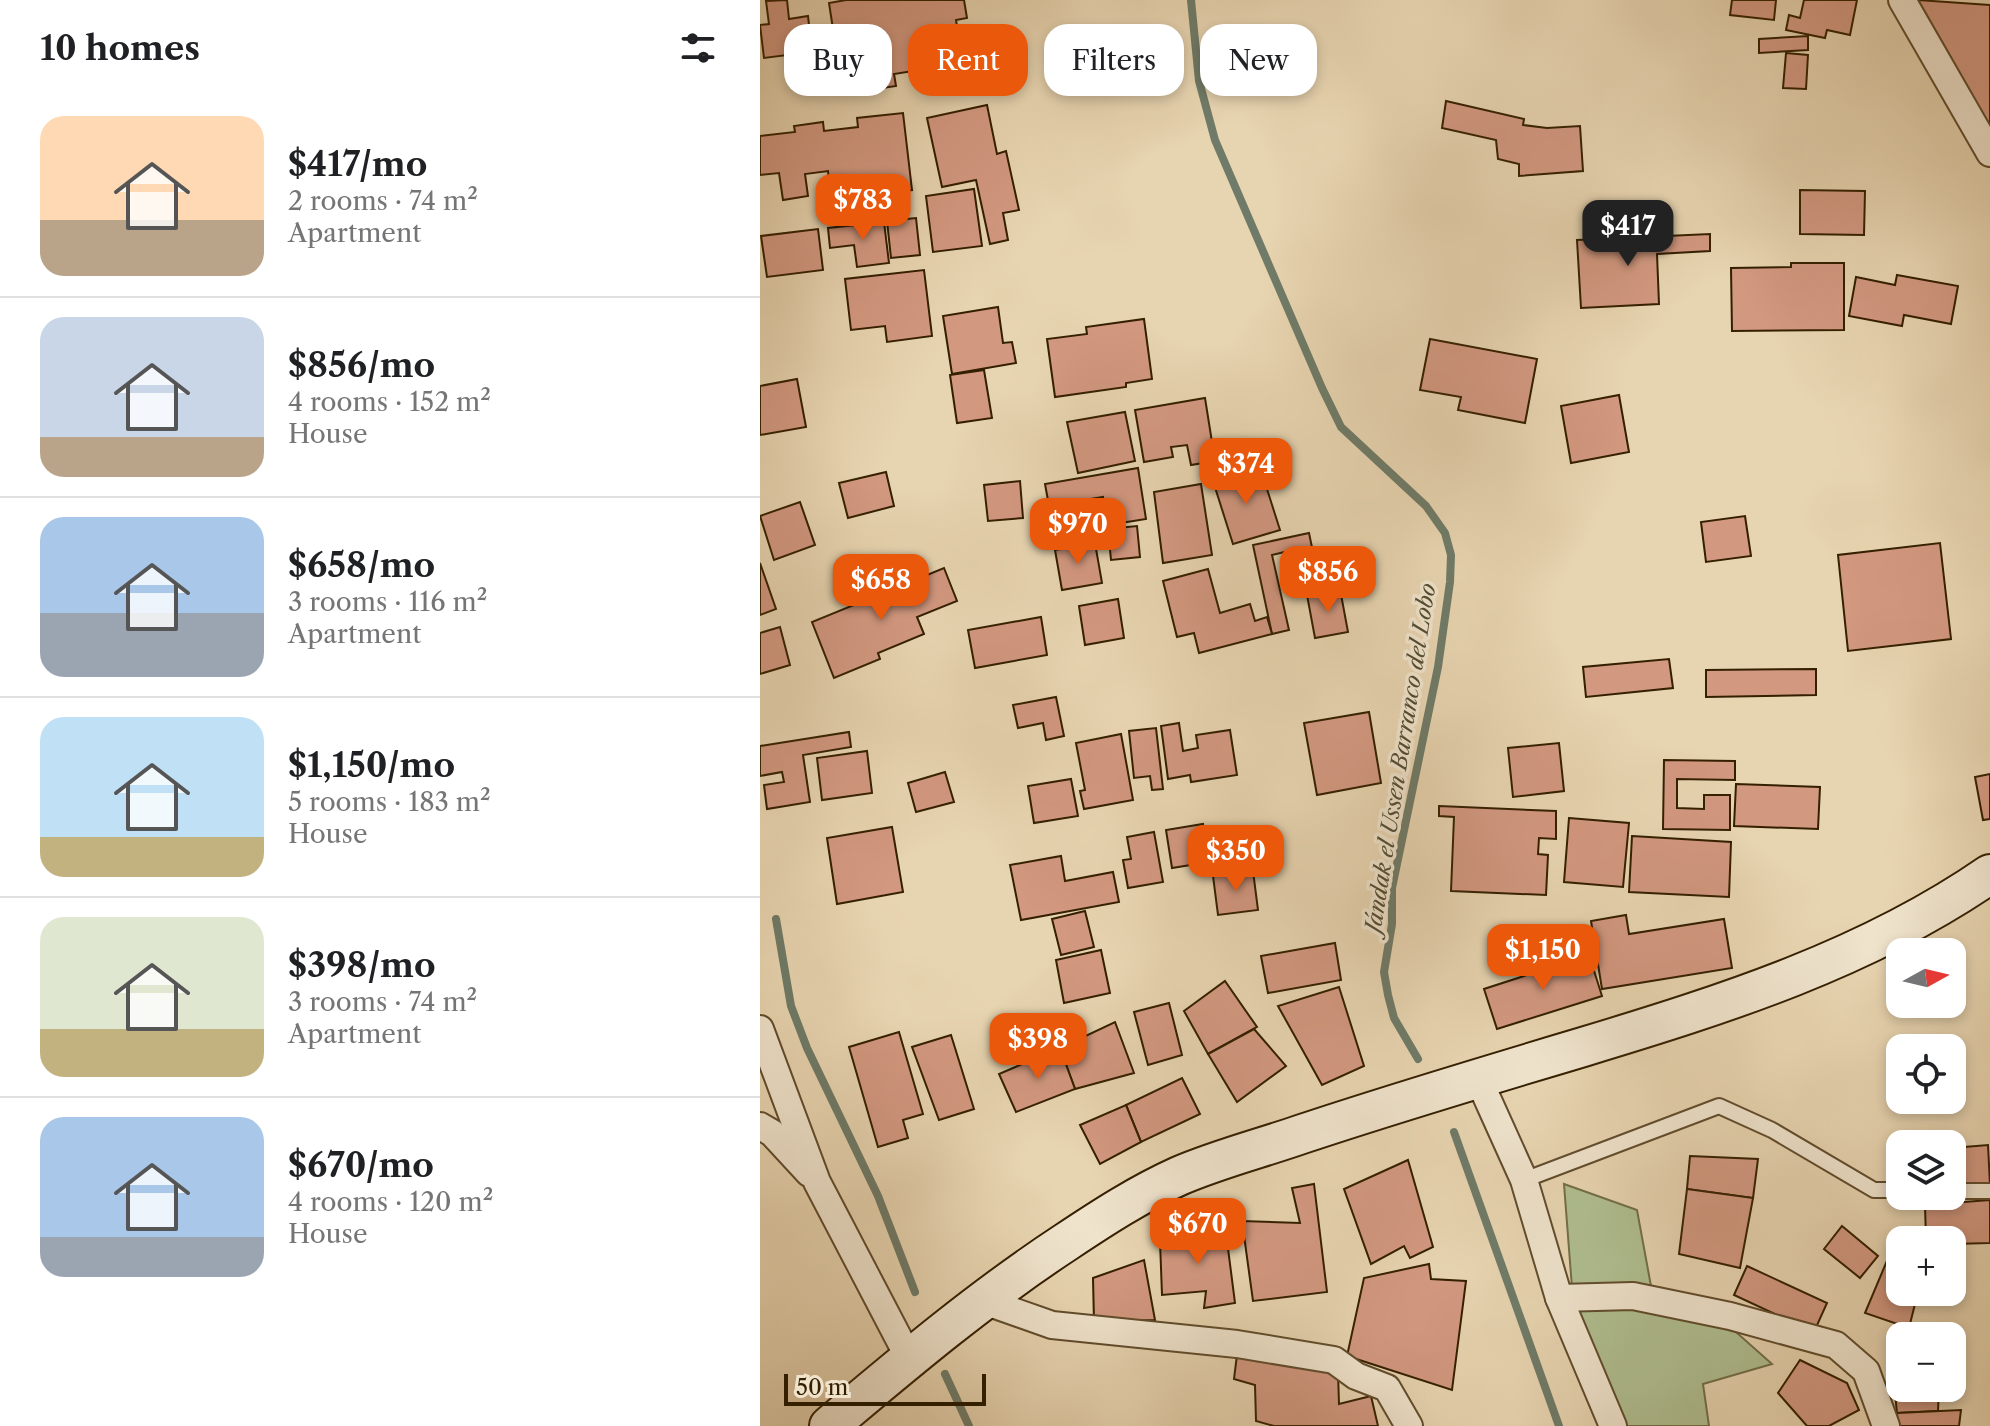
<!DOCTYPE html>
<meta charset="utf-8">
<style>
:root{--surface:#fff;--page:#f6f6f6;--text:#202124;--muted:#757577;--line:#e0e0e0;--accent:#ea580c}
body{margin:0;font-family:"Libre Caslon Text",serif;background:var(--page);color:var(--text);height:100vh;display:flex;flex-direction:column;font-size:30px;white-space:nowrap}
*{box-sizing:border-box;margin:0}
p{font-size:26px;color:var(--muted)}
.icon{flex:none;width:44px;height:44px;fill:none;stroke:currentColor;stroke-width:2;stroke-linecap:round;stroke-linejoin:round}
.map{position:relative;flex:1;overflow:hidden}
.details{display:flex;flex-direction:column;background:var(--surface);width:760px}
.details>*{flex:none}
.guide{position:absolute;left:24px;top:24px;width:760px;height:72px;display:flex;gap:16px}
.needle{width:52px;rotate:82deg}
.fabs{position:absolute;left:1126px;top:938px;display:grid;gap:16px}
.fabs a{display:grid;place-items:center;width:80px;height:80px;border-radius:16px;background:var(--surface);box-shadow:0 4px 12px #0003;font-size:40px}
.scale{position:absolute;left:24px;bottom:20px;width:202px;box-sizing:border-box;padding-left:8px;border:4px solid #341f00;border-top:0;font-size:22px;line-height:28px;white-space:nowrap;color:#341f00;-webkit-text-stroke:6px #efe3cc;paint-order:stroke}
.price{position:absolute;translate:-50% -68px;padding:0 18px;border-radius:16px;background:var(--accent);color:#fff;font-size:26px;line-height:52px;filter:drop-shadow(0 2px 4px #0008)}
.price::after{content:'';position:absolute;left:50%;top:48px;width:24px;height:18px;margin-left:-12px;background:inherit;clip-path:polygon(0 0,100% 0,50% 100%)}
.price.on{background:#222;color:#fff}
ul{padding:0;list-style:none}
li{display:flex;align-items:center;gap:24px;height:200px;padding:0 40px}
li+li{border-top:2px solid var(--line)}
li span{display:grid;place-items:center;flex:none;width:224px;height:160px;border-radius:24px;color:#555}
li>.icon{margin-inline-start:auto}
span .icon{width:96px;height:96px;fill:#fffc;stroke-width:1}
li b{font-size:34px}
h2{display:flex;justify-content:space-between;align-items:center;height:96px;padding:0 40px;font-size:34px}
.tag{padding:0 28px;border-radius:24px;background:var(--surface);box-shadow:0 4px 12px #0003;font-size:28px;line-height:72px}
.tag.on{background:var(--accent);color:#fff}
main{display:flex;flex:1;min-height:0}
.map>svg:first-child{display:block}
</style>
<main>
<section class="details">
<h2>10 homes<svg class="icon" aria-label="filters" viewBox="0 0 24 24"><path d="M4 7h16M4 17h16"/><circle cx="9" cy="7" r="2"/><circle cx="15" cy="17" r="2"/></svg></h2>
<ul>
<li><span style="background:linear-gradient(#ffd9b3 65%,#b9a48a 0)"><svg class="icon" aria-label="home" viewBox="0 0 24 24"><path d="M3 11l9-7 9 7M6 9v11h12V9"/></svg></span><div><b>$417/mo</b><p>2 rooms · 74 m²</p><p>Apartment</p></div></li>
<li><span style="background:linear-gradient(#c9d6e8 75%,#b9a48a 0)"><svg class="icon" aria-label="home" viewBox="0 0 24 24"><path d="M3 11l9-7 9 7M6 9v11h12V9"/></svg></span><div><b>$856/mo</b><p>4 rooms · 152 m²</p><p>House</p></div></li>
<li><span style="background:linear-gradient(#a9c7e8 60%,#9aa5b1 0)"><svg class="icon" aria-label="home" viewBox="0 0 24 24"><path d="M3 11l9-7 9 7M6 9v11h12V9"/></svg></span><div><b>$658/mo</b><p>3 rooms · 116 m²</p><p>Apartment</p></div></li>
<li><span style="background:linear-gradient(#bfe0f5 75%,#c2b280 0)"><svg class="icon" aria-label="home" viewBox="0 0 24 24"><path d="M3 11l9-7 9 7M6 9v11h12V9"/></svg></span><div><b>$1,150/mo</b><p>5 rooms · 183 m²</p><p>House</p></div></li>
<li><span style="background:linear-gradient(#dfe7d0 70%,#c2b280 0)"><svg class="icon" aria-label="home" viewBox="0 0 24 24"><path d="M3 11l9-7 9 7M6 9v11h12V9"/></svg></span><div><b>$398/mo</b><p>3 rooms · 74 m²</p><p>Apartment</p></div></li>
<li><span style="background:linear-gradient(#a9c7e8 75%,#9aa5b1 0)"><svg class="icon" aria-label="home" viewBox="0 0 24 24"><path d="M3 11l9-7 9 7M6 9v11h12V9"/></svg></span><div><b>$670/mo</b><p>4 rooms · 120 m²</p><p>House</p></div></li>
</ul>
</section>
<div class="map">
<svg width="1230" height="1426" viewBox="0 0 1230 1426">
<rect width="100%" height="100%" fill="#e7d4b0"/>
<filter id="stains"><feTurbulence type="fractalNoise" baseFrequency=".0025" numOctaves="4"/><feColorMatrix values="0 0 0 0 .2 0 0 0 0 .09 0 0 0 0 .02 0 0 0 .5 -.17"/></filter>
<radialGradient id="worn" r=".72"><stop offset=".6" stop-color="#630" stop-opacity="0"/><stop offset="1" stop-color="#630" stop-opacity=".3"/></radialGradient>
<path fill="#afbe90" stroke="#726e48" stroke-width="2" d="M 804,1184 L 877,1210 L 891,1286 L 958,1316 L 1012,1364 L 943,1384 L 949,1426 L 865,1426 L 811,1347 L 812,1288 Z"/>
<g fill="none" stroke-linecap="round" stroke-linejoin="round">
<g stroke="#6f7b68" stroke-width="8">
<path d="M 431,0 L 439,81 L 455,140 L 562,388 L 581,427 L 666,506 L 685,533 L 691,555 L 690,582 L 678,667 L 632,888 L 632,924 L 624,972 L 628,995 L 634,1018 L 658,1059"/>
<path d="M 16,919 L 31,1006 L 47,1048 L 118,1196 L 155,1292"/>
<path d="M 694,1132 L 799,1426"/>
<path d="M 185,1374 L 209,1426"/>
</g>
</g>
<g fill="#d29880" stroke="#341f00" stroke-width="2">
<path d="M 27,0 L 29,19 L 48,16 L 52,52 L 4,58 L 0,25 L 9,24 L 6,1 Z"/>
<path d="M 86,0 L 204,0 L 207,18 L 196,20 L 203,63 L 134,74 L 136,86 L 83,94 L 69,3 Z"/>
<path d="M 972,0 L 1016,0 L 1014,20 L 970,15 Z"/>
<path d="M 1044,0 L 1097,0 L 1090,35 L 1067,30 L 1065,38 L 1026,30 L 1029,15 L 1040,18 Z"/>
<path d="M 1158,0 L 1230,5 L 1230,126 Z"/>
<path d="M 1048,36 L 1048,50 L 999,53 L 999,39 Z"/>
<path d="M 1026,53 L 1048,55 L 1046,89 L 1023,88 Z"/>
<path d="M 686,101 L 764,119 L 763,125 L 787,128 L 820,126 L 823,171 L 759,176 L 759,164 L 738,159 L 736,140 L 682,128 Z"/>
<path d="M 227,105 L 237,154 L 246,151 L 259,210 L 243,213 L 248,240 L 230,244 L 216,180 L 182,187 L 167,118 Z"/>
<path d="M 143,113 L 152,190 L 71,199 L 68,171 L 45,174 L 48,196 L 23,200 L 19,173 L 0,175 L 0,136 L 35,132 L 34,126 L 63,122 L 64,131 L 98,127 L 97,118 Z"/>
<path d="M 214,189 L 222,246 L 173,252 L 166,196 Z"/>
<path d="M 1040,190 L 1105,191 L 1104,235 L 1040,234 Z"/>
<path d="M 156,218 L 160,255 L 131,258 L 127,221 Z"/>
<path d="M 124,222 L 129,263 L 97,267 L 94,245 L 70,248 L 68,228 Z"/>
<path d="M 58,229 L 63,270 L 7,277 L 1,236 Z"/>
<path d="M 950,234 L 950,251 L 897,254 L 899,304 L 821,308 L 817,240 Z"/>
<path d="M 1031,263 L 1084,263 L 1084,330 L 972,331 L 971,268 L 1031,267 Z"/>
<path d="M 164,270 L 172,336 L 127,342 L 125,326 L 91,330 L 85,279 Z"/>
<path d="M 1137,275 L 1198,286 L 1191,324 L 1144,315 L 1142,326 L 1089,316 L 1096,277 L 1135,285 Z"/>
<path d="M 238,307 L 243,343 L 252,342 L 256,363 L 192,374 L 183,316 Z"/>
<path d="M 384,319 L 392,379 L 366,383 L 366,387 L 295,397 L 287,339 L 327,334 L 326,327 Z"/>
<path d="M 670,339 L 777,359 L 765,423 L 698,410 L 701,397 L 660,390 Z"/>
<path d="M 224,370 L 232,418 L 197,423 L 190,375 Z"/>
<path d="M 37,379 L 46,427 L 0,435 L 0,386 Z"/>
<path d="M 859,395 L 869,452 L 811,463 L 801,406 Z"/>
<path d="M 445,398 L 455,461 L 431,465 L 427,445 L 411,447 L 413,457 L 384,462 L 375,410 Z"/>
<path d="M 365,412 L 375,461 L 318,473 L 307,422 Z"/>
<path d="M 500,467 L 520,530 L 473,544 L 453,481 Z"/>
<path d="M 378,468 L 386,519 L 348,525 L 343,497 L 289,506 L 285,484 Z"/>
<path d="M 126,472 L 134,506 L 88,518 L 79,483 Z"/>
<path d="M 260,481 L 263,518 L 228,521 L 224,485 Z"/>
<path d="M 441,484 L 452,555 L 403,563 L 394,492 Z"/>
<path d="M 40,502 L 55,545 L 14,560 L 0,516 Z"/>
<path d="M 985,516 L 991,556 L 946,562 L 941,522 Z"/>
<path d="M 377,526 L 380,557 L 351,560 L 348,529 Z"/>
<path d="M 549,533 L 555,562 L 537,566 L 533,550 L 512,555 L 529,630 L 512,634 L 493,545 Z"/>
<path d="M 335,543 L 342,583 L 302,590 L 295,550 Z"/>
<path d="M 1180,543 L 1191,639 L 1088,651 L 1078,555 Z"/>
<path d="M 0,563 L 16,609 L 0,615 Z"/>
<path d="M 184,568 L 197,601 L 157,617 L 164,634 L 118,653 L 120,659 L 74,678 L 52,622 Z"/>
<path d="M 448,569 L 460,613 L 490,604 L 495,621 L 507,617 L 512,634 L 439,653 L 434,633 L 417,637 L 403,581 Z"/>
<path d="M 580,589 L 588,632 L 555,638 L 547,595 Z"/>
<path d="M 358,599 L 364,638 L 325,645 L 319,606 Z"/>
<path d="M 281,617 L 287,655 L 215,668 L 208,630 Z"/>
<path d="M 20,627 L 30,665 L 0,674 L 0,633 Z"/>
<path d="M 909,659 L 913,688 L 826,697 L 823,667 Z"/>
<path d="M 1056,669 L 1056,695 L 946,697 L 946,670 Z"/>
<path d="M 296,697 L 304,736 L 286,740 L 283,723 L 258,728 L 253,705 Z"/>
<path d="M 609,712 L 621,783 L 557,795 L 544,723 Z"/>
<path d="M 419,723 L 423,751 L 438,748 L 436,735 L 470,730 L 477,775 L 431,782 L 430,775 L 408,779 L 401,726 Z"/>
<path d="M 396,728 L 403,789 L 392,790 L 390,776 L 374,778 L 369,731 Z"/>
<path d="M 89,732 L 91,747 L 43,755 L 50,802 L 7,809 L 4,785 L 24,782 L 22,772 L 0,776 L 0,746 Z"/>
<path d="M 361,734 L 373,800 L 324,809 L 320,791 L 325,790 L 316,743 Z"/>
<path d="M 799,743 L 804,791 L 753,797 L 748,748 Z"/>
<path d="M 107,751 L 112,793 L 62,800 L 57,758 Z"/>
<path d="M 904,760 L 975,761 L 975,780 L 917,779 L 917,808 L 944,809 L 944,795 L 970,795 L 970,830 L 903,829 Z"/>
<path d="M 185,772 L 194,802 L 156,812 L 148,783 Z"/>
<path d="M 1230,774 L 1230,819 L 1223,820 L 1215,777 Z"/>
<path d="M 311,779 L 318,816 L 274,823 L 268,786 Z"/>
<path d="M 976,784 L 1060,787 L 1058,829 L 974,826 Z"/>
<path d="M 679,806 L 796,811 L 796,839 L 779,838 L 778,854 L 788,855 L 786,895 L 691,891 L 694,817 L 679,816 Z"/>
<path d="M 809,818 L 869,823 L 863,887 L 804,882 Z"/>
<path d="M 443,824 L 449,862 L 412,868 L 406,830 Z"/>
<path d="M 132,827 L 143,892 L 77,904 L 67,838 Z"/>
<path d="M 394,832 L 403,882 L 368,888 L 363,860 L 371,859 L 367,837 Z"/>
<path d="M 872,836 L 971,842 L 969,897 L 869,892 Z"/>
<path d="M 301,856 L 305,881 L 353,872 L 359,902 L 261,920 L 250,865 Z"/>
<path d="M 493,871 L 498,910 L 458,915 L 453,876 Z"/>
<path d="M 325,911 L 334,947 L 301,955 L 292,919 Z"/>
<path d="M 866,915 L 869,934 L 964,919 L 972,968 L 842,989 L 831,921 Z"/>
<path d="M 575,943 L 581,980 L 508,993 L 501,956 Z"/>
<path d="M 341,950 L 350,993 L 304,1003 L 296,960 Z"/>
<path d="M 829,955 L 842,996 L 737,1029 L 724,989 Z"/>
<path d="M 465,981 L 497,1027 L 448,1054 L 424,1011 Z"/>
<path d="M 579,987 L 604,1066 L 562,1085 L 518,1006 Z"/>
<path d="M 409,1003 L 422,1055 L 388,1065 L 374,1012 Z"/>
<path d="M 355,1022 L 374,1073 L 315,1089 L 300,1048 Z"/>
<path d="M 494,1029 L 526,1066 L 477,1102 L 448,1054 Z"/>
<path d="M 139,1032 L 163,1114 L 143,1120 L 148,1138 L 118,1147 L 89,1047 Z"/>
<path d="M 191,1035 L 214,1109 L 179,1120 L 152,1047 Z"/>
<path d="M 300,1048 L 315,1089 L 256,1112 L 239,1074 Z"/>
<path d="M 422,1078 L 440,1114 L 381,1142 L 366,1105 Z"/>
<path d="M 366,1105 L 381,1142 L 340,1164 L 320,1125 Z"/>
<path d="M 1228,1145 L 1230,1185 L 1192,1189 L 1192,1148 Z"/>
<path d="M 930,1156 L 998,1159 L 993,1198 L 927,1189 Z"/>
<path d="M 648,1160 L 673,1247 L 650,1258 L 644,1246 L 611,1264 L 584,1189 Z"/>
<path d="M 554,1184 L 567,1292 L 493,1301 L 482,1221 L 540,1223 L 532,1188 Z"/>
<path d="M 927,1189 L 993,1198 L 980,1268 L 919,1254 Z"/>
<path d="M 1230,1200 L 1230,1243 L 1192,1244 L 1192,1240 L 1166,1240 L 1165,1205 Z"/>
<path d="M 465,1225 L 475,1303 L 444,1308 L 446,1291 L 402,1295 L 400,1241 Z"/>
<path d="M 1082,1226 L 1118,1256 L 1100,1278 L 1064,1249 Z"/>
<path d="M 1129,1256 L 1140,1258 L 1140,1292 L 1158,1292 L 1149,1328 L 1105,1313 Z"/>
<path d="M 384,1260 L 395,1320 L 334,1322 L 333,1278 Z"/>
<path d="M 669,1264 L 671,1279 L 706,1281 L 692,1390 L 587,1356 L 604,1278 Z"/>
<path d="M 987,1266 L 1067,1303 L 1054,1332 L 974,1295 Z"/>
<path d="M 1131,1354 L 1140,1354 L 1140,1388 L 1179,1388 L 1178,1411 L 1137,1413 Z"/>
<path d="M 477,1355 L 578,1372 L 579,1404 L 611,1396 L 618,1426 L 514,1426 L 496,1421 L 495,1385 L 474,1379 Z"/>
<path d="M 1040,1360 L 1087,1383 L 1099,1410 L 1069,1426 L 1047,1426 L 1018,1393 Z"/>
<path d="M 1201,1410 L 1199,1426 L 1138,1426 L 1137,1413 Z"/>
</g>
<g fill="none" stroke-linecap="round" stroke-linejoin="round">
<defs>
<g id="lane">
<path d="M 764,1180 L 959,1106 L 1012,1130 L 1114,1190 L 1140,1190"/>
<path d="M 1192,1191 L 1230,1191"/>
</g>
<g id="street">
<path d="M 1142,0 L 1230,153"/>
<path d="M 0,1029 L 57,1182 L 149,1358"/>
<path d="M 718,1078 L 764,1180 L 799,1298 L 853,1426"/>
<path d="M 0,1126 L 12,1133 L 49,1173"/>
<path d="M 799,1298 L 873,1296 L 970,1316 L 1076,1345 L 1106,1371 L 1126,1426"/>
<path d="M 224,1301 L 292,1325 L 477,1344 L 574,1360 L 596,1376 L 627,1388 L 649,1426"/>
</g>
<path id="secondary" d="M 69,1426 C 145,1362 222,1297 306,1242 C 342,1218 379,1194 419,1176 C 458,1159 502,1148 542,1134 C 635,1103 729,1075 823,1047 C 965,1004 1107,959 1230,874"/>
</defs>
<use href="#lane" stroke="#614c2c" stroke-width="18"/>
<use href="#street" stroke="#614c2c" stroke-width="30"/>
<use href="#secondary" stroke="#341f00" stroke-width="42"/>
<use href="#lane" stroke="#efe3cc" stroke-width="14"/>
<use href="#street" stroke="#efe3cc" stroke-width="26"/>
<use href="#secondary" stroke="#efe3cc" stroke-width="38"/>
</g>
<g text-anchor="middle" stroke-width="7" stroke-linejoin="round" paint-order="stroke">
<g font-size="22" font-style="italic" fill="#524d34" stroke="#efe3cc">
<text transform="translate(640 758) rotate(-81)" y="8">Jándak el Ussen Barranco del Lobo</text>
</g>
</g>
<rect width="100%" height="100%" filter="url(#stains)"/>
<rect width="100%" height="100%" fill="url(#worn)"/>
</svg>
<div class="fabs">
<a><svg class="needle" viewBox="-14 -14 28 28"><path d="M0-13l5 13h-10z" fill="#e53935"/><path d="M0 13l5-13h-10z" fill="#757577"/></svg></a>
<a><svg class="icon" aria-label="locate" viewBox="0 0 24 24"><circle cx="12" cy="12" r="6"/><path d="M12 2v4M12 18v4M2 12h4M18 12h4"/></svg></a>
<a><svg class="icon" aria-label="layers" viewBox="0 0 24 24"><path d="M12 4l9 5-9 5-9-5zM3 14l9 5 9-5"/></svg></a>
<a>+</a>
<a>−</a>
</div>
<div class="scale">50 m</div>
<b class="price" style="left:103px;top:242px">$783</b>
<b class="price on" style="left:868px;top:268px">$417</b>
<b class="price" style="left:486px;top:506px">$374</b>
<b class="price" style="left:318px;top:566px">$970</b>
<b class="price" style="left:568px;top:614px">$856</b>
<b class="price" style="left:121px;top:622px">$658</b>
<b class="price" style="left:476px;top:893px">$350</b>
<b class="price" style="left:783px;top:992px">$1,150</b>
<b class="price" style="left:278px;top:1081px">$398</b>
<b class="price" style="left:438px;top:1266px">$670</b>
<div class="guide">
<a class="tag">Buy</a>
<a class="tag on">Rent</a>
<a class="tag">Filters</a>
<a class="tag">New</a>
</div>
</div>
</main>
